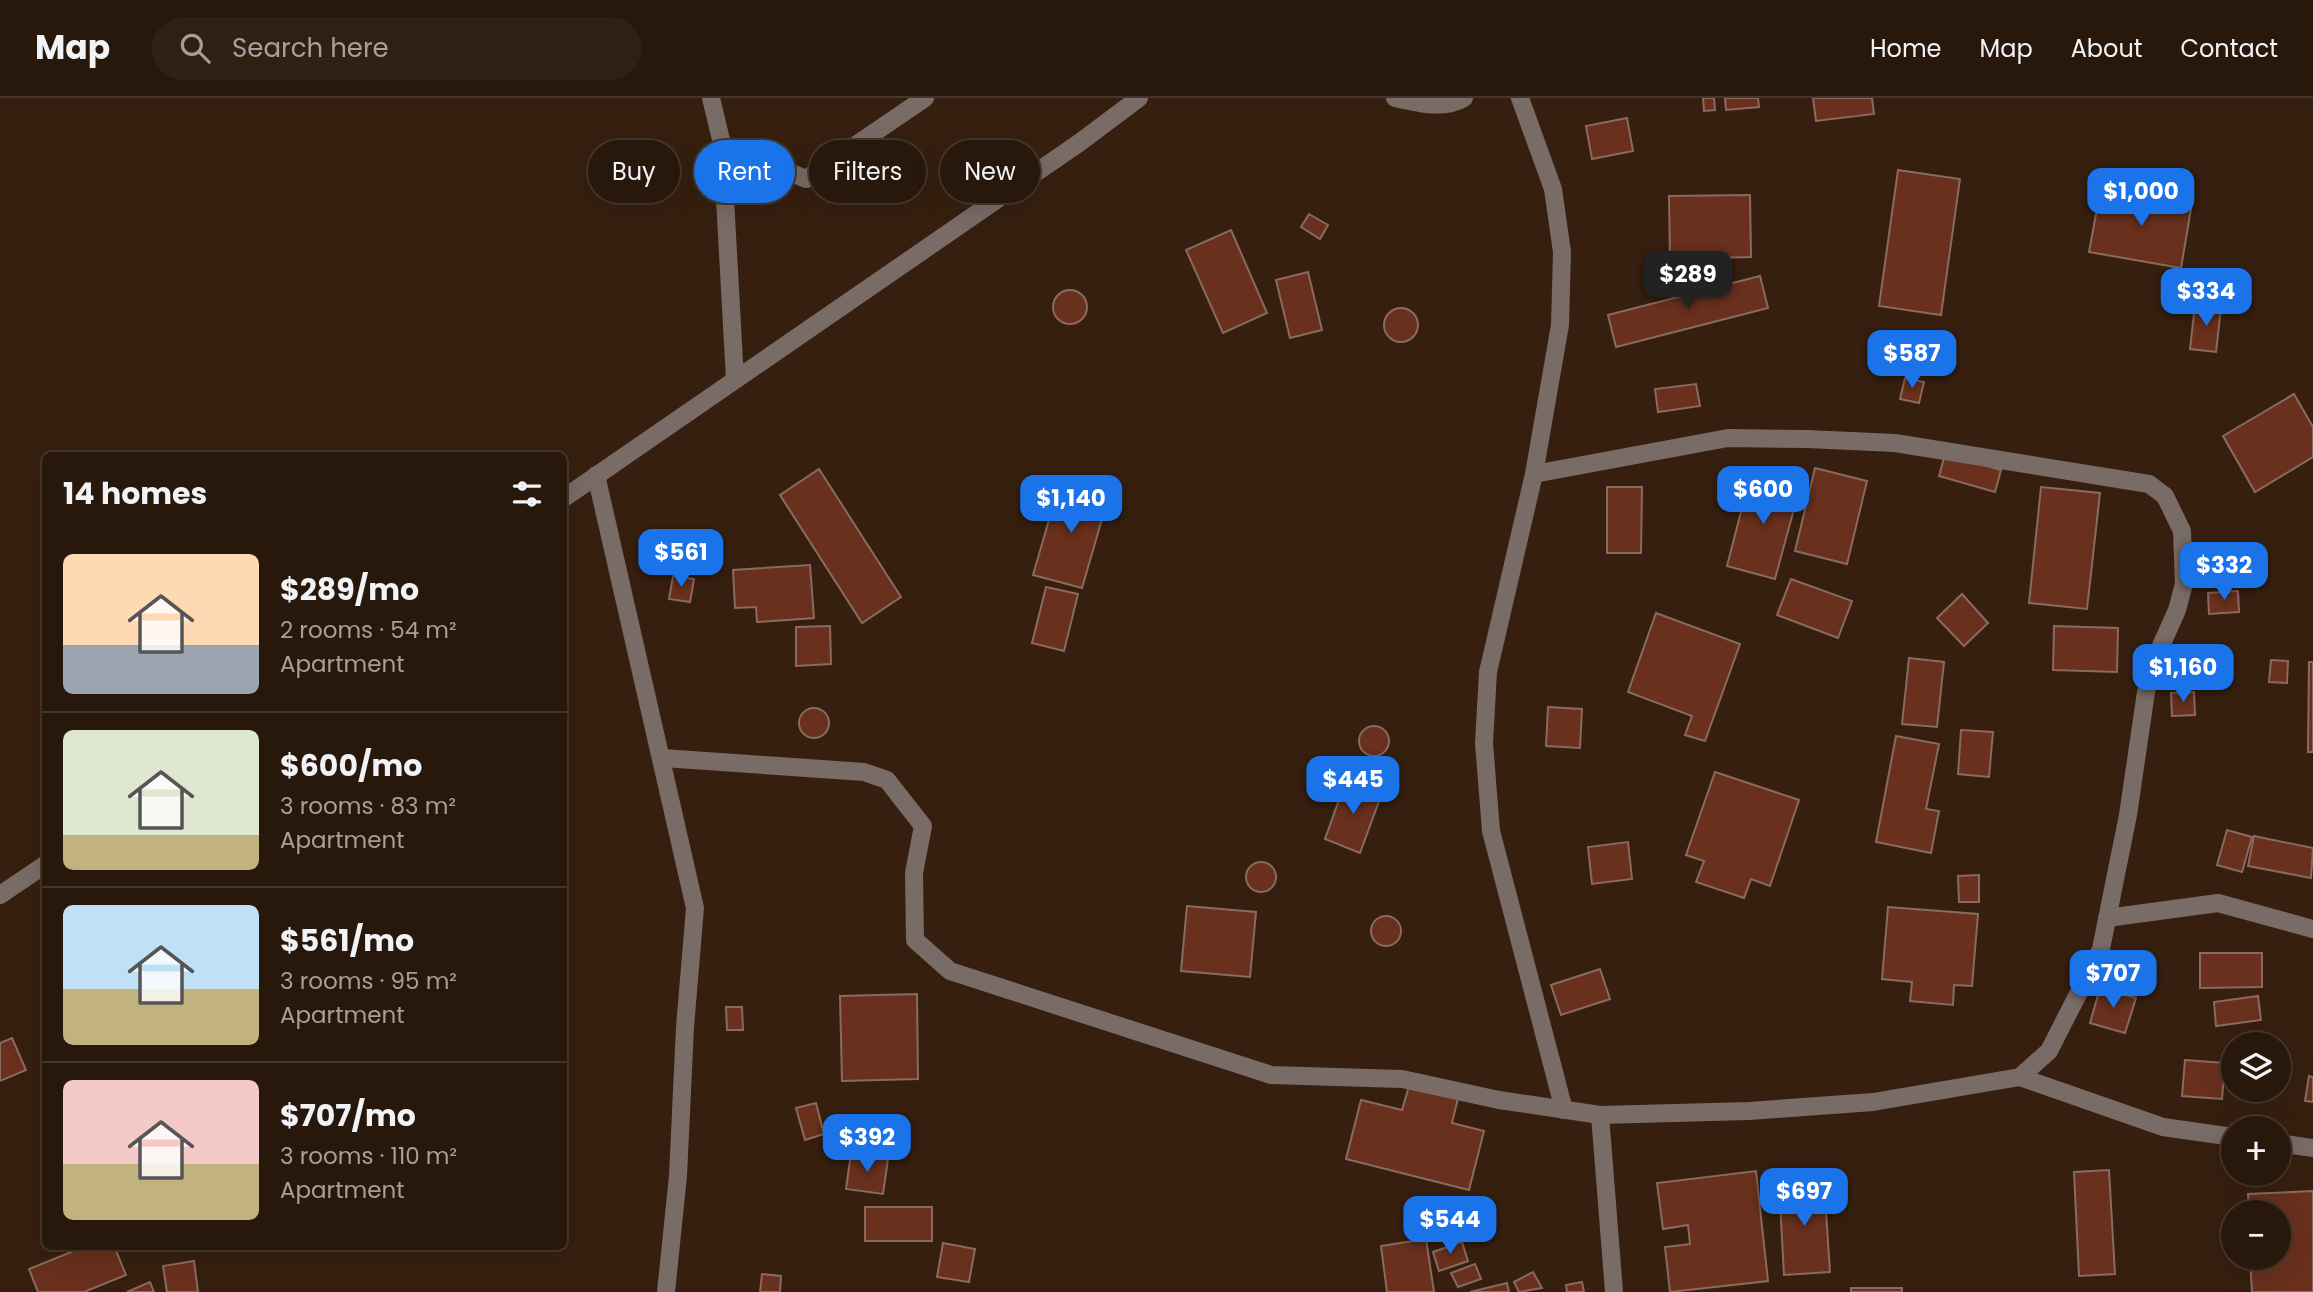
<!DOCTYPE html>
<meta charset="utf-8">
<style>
:root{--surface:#28170b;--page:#302014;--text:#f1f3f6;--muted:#a59f9d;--line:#44362c;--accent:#1a73e8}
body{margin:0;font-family:Poppins,sans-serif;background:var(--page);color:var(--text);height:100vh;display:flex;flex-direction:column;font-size:26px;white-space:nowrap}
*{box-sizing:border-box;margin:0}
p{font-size:23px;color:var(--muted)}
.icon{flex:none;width:38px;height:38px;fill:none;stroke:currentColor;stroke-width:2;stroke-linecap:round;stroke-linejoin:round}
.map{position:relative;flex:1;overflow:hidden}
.panel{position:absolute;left:42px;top:354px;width:525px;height:798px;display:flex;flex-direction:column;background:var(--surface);border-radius:10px;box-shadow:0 7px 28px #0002,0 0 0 2px var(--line)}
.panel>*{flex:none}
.hud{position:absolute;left:588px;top:42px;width:665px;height:63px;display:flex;gap:14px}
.fabs{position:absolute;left:2221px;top:934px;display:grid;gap:14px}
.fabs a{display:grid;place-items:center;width:70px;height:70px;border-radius:50%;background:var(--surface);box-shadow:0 7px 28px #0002,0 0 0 2px var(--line);font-size:35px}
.price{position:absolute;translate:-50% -60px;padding:0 16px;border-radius:14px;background:var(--accent);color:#fff;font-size:23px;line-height:46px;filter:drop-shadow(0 2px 4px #0008)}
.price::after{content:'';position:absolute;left:50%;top:42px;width:21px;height:16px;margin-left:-10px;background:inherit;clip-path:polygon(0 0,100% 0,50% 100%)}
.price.active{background:#222;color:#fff}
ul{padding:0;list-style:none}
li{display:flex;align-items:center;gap:21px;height:175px;padding:0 21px}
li+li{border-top:2px solid var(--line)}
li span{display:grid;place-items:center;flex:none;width:196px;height:140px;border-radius:10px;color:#555}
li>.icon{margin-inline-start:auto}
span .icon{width:84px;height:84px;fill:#fffc;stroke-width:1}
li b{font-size:30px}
h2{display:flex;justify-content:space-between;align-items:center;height:84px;padding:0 21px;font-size:30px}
.chip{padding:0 24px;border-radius:32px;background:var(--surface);box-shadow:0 7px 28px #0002,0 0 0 2px var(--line);font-size:24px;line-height:63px}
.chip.active{background:var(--accent);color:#fff}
header{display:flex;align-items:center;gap:42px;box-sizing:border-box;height:98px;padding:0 35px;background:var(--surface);border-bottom:2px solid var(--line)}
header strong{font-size:33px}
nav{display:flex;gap:38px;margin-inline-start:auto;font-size:24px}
.search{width:490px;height:63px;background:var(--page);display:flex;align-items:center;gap:18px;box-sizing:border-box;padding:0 24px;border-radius:38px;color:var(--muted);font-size:26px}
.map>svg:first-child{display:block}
</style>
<header>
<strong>Map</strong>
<div class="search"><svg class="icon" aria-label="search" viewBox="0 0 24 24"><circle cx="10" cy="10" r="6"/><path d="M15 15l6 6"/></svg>Search here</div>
<nav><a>Home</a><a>Map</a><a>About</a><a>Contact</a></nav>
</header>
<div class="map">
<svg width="2313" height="1194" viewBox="0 0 2313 1194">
<rect width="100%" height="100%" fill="#361f0f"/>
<g fill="#68301d" stroke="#8a6a60" stroke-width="2">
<path d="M 1703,0 L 1714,0 L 1715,12 L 1704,13 Z"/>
<path d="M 1725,0 L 1758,0 L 1759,9 L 1726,12 Z"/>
<path d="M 1813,0 L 1872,0 L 1874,16 L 1816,23 Z"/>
<path d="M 1627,20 L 1633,53 L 1592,61 L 1586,28 Z"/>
<path d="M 1898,72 L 1960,81 L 1941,217 L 1879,208 Z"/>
<path d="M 2101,89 L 2192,105 L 2181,170 L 2089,154 Z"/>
<path d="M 1750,97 L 1751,159 L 1670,161 L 1669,98 Z"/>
<path d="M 1309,116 L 1328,127 L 1320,141 L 1301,129 Z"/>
<path d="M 1231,132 L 1267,215 L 1223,235 L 1186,152 Z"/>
<path d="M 1308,174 L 1322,232 L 1290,240 L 1276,182 Z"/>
<path d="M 1760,178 L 1768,210 L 1616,249 L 1608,217 Z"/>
<circle cx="1070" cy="209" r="17"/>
<path d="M 2195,207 L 2221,210 L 2216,254 L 2190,251 Z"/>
<circle cx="1401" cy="227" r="17"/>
<path d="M 1905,280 L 1924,284 L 1919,305 L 1900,301 Z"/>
<path d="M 1696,286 L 1700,308 L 1658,314 L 1655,291 Z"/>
<path d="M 2294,296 L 2313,329 L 2313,359 L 2255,394 L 2223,338 Z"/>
<path d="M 1945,356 L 2001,372 L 1995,394 L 1939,378 Z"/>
<path d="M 1815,370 L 1867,383 L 1847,466 L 1795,453 Z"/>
<path d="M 819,371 L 901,499 L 862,525 L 780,397 Z"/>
<path d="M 1751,375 L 1800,389 L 1775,481 L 1727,468 Z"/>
<path d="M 1060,384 L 1109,397 L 1082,490 L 1033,477 Z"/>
<path d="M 1607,389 L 1642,389 L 1641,455 L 1607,455 Z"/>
<path d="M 2041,389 L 2100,395 L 2087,511 L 2029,505 Z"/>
<path d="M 810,467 L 814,520 L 757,524 L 756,509 L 735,510 L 733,472 Z"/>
<path d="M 673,478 L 694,481 L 690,504 L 669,501 Z"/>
<path d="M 1791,481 L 1852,503 L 1838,540 L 1777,517 Z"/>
<path d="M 1046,489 L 1078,496 L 1064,553 L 1032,545 Z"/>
<path d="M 2238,493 L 2239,514 L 2209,516 L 2208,495 Z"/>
<path d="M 1962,496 L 1988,525 L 1964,548 L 1937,520 Z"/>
<path d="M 1656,515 L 1740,546 L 1705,643 L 1685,637 L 1692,618 L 1628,594 Z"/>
<path d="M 830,528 L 831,566 L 796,568 L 796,529 Z"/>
<path d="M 2054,528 L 2118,530 L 2117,574 L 2053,572 Z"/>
<path d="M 1909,560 L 1944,564 L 1937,629 L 1902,626 Z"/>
<path d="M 2271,562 L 2288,563 L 2287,585 L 2269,584 Z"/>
<path d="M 2309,564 L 2313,564 L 2313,654 L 2308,654 Z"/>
<path d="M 2194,594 L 2195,617 L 2172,618 L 2171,595 Z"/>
<path d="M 1548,609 L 1582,611 L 1580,650 L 1546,648 Z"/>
<circle cx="814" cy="625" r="15"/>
<circle cx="1374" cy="643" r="15"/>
<path d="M 1961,632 L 1993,634 L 1989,679 L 1958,676 Z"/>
<path d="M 1896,638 L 1939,646 L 1926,711 L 1939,713 L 1931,755 L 1876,744 Z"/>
<path d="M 1715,674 L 1799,702 L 1770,788 L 1751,781 L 1744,800 L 1696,784 L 1704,763 L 1686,757 Z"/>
<path d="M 1346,682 L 1382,695 L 1360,755 L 1325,741 Z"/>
<path d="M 2227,732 L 2252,739 L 2242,774 L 2217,767 Z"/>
<path d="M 2254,738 L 2313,750 L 2311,780 L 2248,768 Z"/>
<path d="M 1628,744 L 1632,781 L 1592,786 L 1588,749 Z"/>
<circle cx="1261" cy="779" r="15"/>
<path d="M 1979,777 L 1979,804 L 1959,804 L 1958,778 Z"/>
<path d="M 1187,808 L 1256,814 L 1250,879 L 1181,873 Z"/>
<path d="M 1888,809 L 1978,816 L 1972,888 L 1954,887 L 1953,907 L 1910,903 L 1912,884 L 1882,881 Z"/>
<circle cx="1386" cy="833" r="15"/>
<path d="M 2200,855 L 2262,855 L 2262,889 L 2200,890 Z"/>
<path d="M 2114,857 L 2144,866 L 2138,886 L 2109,878 Z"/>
<path d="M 1600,871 L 1610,901 L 1561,917 L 1551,887 Z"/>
<path d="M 2100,890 L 2136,900 L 2125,935 L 2090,925 Z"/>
<path d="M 917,896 L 918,981 L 842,983 L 840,898 Z"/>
<path d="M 2258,898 L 2261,922 L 2216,928 L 2214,904 Z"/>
<path d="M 726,909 L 742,909 L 743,932 L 727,932 Z"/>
<path d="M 12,940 L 26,972 L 0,983 L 0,945 Z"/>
<path d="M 2185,962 L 2225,965 L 2222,1001 L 2182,998 Z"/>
<path d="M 2309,978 L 2313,979 L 2313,1004 L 2305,1003 Z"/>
<path d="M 1409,988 L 1458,1000 L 1452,1025 L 1484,1033 L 1469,1092 L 1346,1061 L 1361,1002 L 1402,1012 Z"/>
<path d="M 816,1005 L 824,1036 L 805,1042 L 796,1010 Z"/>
<path d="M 851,1055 L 888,1061 L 883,1096 L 846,1091 Z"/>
<path d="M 2109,1072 L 2115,1176 L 2079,1178 L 2074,1074 Z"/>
<path d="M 1756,1073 L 1768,1183 L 1670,1194 L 1665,1149 L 1690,1146 L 1688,1127 L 1663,1131 L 1657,1085 Z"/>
<path d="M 1824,1083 L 1830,1174 L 1784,1177 L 1779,1086 Z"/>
<path d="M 2313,1093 L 2313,1194 L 2252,1194 L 2250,1160 L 2278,1160 L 2278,1115 L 2249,1115 L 2248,1096 Z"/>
<rect x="865" y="1109" width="67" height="34"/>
<path d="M 1426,1141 L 1434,1194 L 1387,1194 L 1381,1148 Z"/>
<path d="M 1462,1144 L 1468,1163 L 1439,1173 L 1433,1154 Z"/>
<path d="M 943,1145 L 975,1151 L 969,1184 L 937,1179 Z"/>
<path d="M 86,1148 L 114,1148 L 126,1177 L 84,1194 L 38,1194 L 29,1171 Z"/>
<path d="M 194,1163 L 198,1194 L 167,1194 L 163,1168 Z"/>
<path d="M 1475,1166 L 1481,1181 L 1458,1189 L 1451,1175 Z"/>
<path d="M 1533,1174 L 1542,1190 L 1519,1194 L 1514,1184 Z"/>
<path d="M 762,1176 L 781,1178 L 780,1194 L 760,1194 Z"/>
<path d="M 150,1184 L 154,1194 L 127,1194 Z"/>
<path d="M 1582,1184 L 1584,1194 L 1567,1194 L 1566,1187 Z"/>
<path d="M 1507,1185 L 1509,1194 L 1470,1194 Z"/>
<rect x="1851" y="1190" width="51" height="4"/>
</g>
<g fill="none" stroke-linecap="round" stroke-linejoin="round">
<g stroke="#796b66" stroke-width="18">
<path d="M 711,0 L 722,46 L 735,282"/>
<path d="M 1395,0 C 1416,5 1444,12 1464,0"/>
<path d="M 1520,0 L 1553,91 L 1562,154 L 1560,227 L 1534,376 L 1488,574 L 1484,645 L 1491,733 L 1564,1012"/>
<path d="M 722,46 L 806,81 L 925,0"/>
<path d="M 596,377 L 695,810 L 685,929 L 678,1078 L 666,1194"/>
<path d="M 564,400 L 1079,45 L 1139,0"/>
<path d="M 663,660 L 864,674 L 887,682 L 923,728 L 914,775 L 915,842 L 950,873 L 1271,977 L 1402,981 L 1499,1002 L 1600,1017 L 1749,1013 L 1873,1004 L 2020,979 L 2049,953 L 2101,851 L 2128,717 L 2146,594 L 2156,559 L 2177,512 L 2184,486 L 2182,433 L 2165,398 L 2149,386 L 1895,345 L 1807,341 L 1728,340 L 1534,376"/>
<path d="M 0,797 L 46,766"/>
<path d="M 2107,820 L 2218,805 L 2313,831"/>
<path d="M 2020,979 L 2163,1029 L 2233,1039"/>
<path d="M 1600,1017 L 1614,1194"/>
<path d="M 2278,1045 L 2313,1050"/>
</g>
</g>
</svg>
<div class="fabs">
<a><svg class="icon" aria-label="layers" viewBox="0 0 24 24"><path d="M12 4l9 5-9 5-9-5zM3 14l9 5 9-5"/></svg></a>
<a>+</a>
<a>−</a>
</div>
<b class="price" style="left:2141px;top:130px">$1,000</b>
<b class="price active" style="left:1688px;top:213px">$289</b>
<b class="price" style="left:2206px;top:230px">$334</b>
<b class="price" style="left:1912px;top:292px">$587</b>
<b class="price" style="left:1763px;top:428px">$600</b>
<b class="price" style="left:1071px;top:437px">$1,140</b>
<b class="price" style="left:681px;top:491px">$561</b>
<b class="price" style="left:2224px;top:504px">$332</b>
<b class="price" style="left:2183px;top:606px">$1,160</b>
<b class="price" style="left:1353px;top:718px">$445</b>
<b class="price" style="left:2113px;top:912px">$707</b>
<b class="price" style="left:867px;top:1076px">$392</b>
<b class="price" style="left:1804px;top:1130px">$697</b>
<b class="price" style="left:1450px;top:1158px">$544</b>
<div class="hud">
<a class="chip">Buy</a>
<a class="chip active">Rent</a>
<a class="chip">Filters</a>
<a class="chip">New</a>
</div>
<section class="panel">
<h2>14 homes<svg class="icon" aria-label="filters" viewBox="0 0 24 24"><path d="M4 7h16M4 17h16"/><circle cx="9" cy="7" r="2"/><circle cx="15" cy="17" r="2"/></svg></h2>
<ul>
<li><span style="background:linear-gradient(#ffd9b3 65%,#9aa5b1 0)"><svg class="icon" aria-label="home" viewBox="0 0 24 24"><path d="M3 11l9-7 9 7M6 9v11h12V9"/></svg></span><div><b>$289/mo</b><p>2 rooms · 54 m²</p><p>Apartment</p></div></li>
<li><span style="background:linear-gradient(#dfe7d0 75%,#c2b280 0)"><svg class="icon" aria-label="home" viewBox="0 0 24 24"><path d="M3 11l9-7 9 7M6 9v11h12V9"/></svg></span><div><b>$600/mo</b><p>3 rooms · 83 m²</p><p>Apartment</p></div></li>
<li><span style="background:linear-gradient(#bfe0f5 60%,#c2b280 0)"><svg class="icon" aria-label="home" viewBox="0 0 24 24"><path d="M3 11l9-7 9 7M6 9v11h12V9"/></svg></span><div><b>$561/mo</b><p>3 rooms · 95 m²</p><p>Apartment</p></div></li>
<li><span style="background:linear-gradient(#f6c9c9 60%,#c2b280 0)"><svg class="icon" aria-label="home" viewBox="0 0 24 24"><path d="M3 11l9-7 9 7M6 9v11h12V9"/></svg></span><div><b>$707/mo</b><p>3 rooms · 110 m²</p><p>Apartment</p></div></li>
</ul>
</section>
</div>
